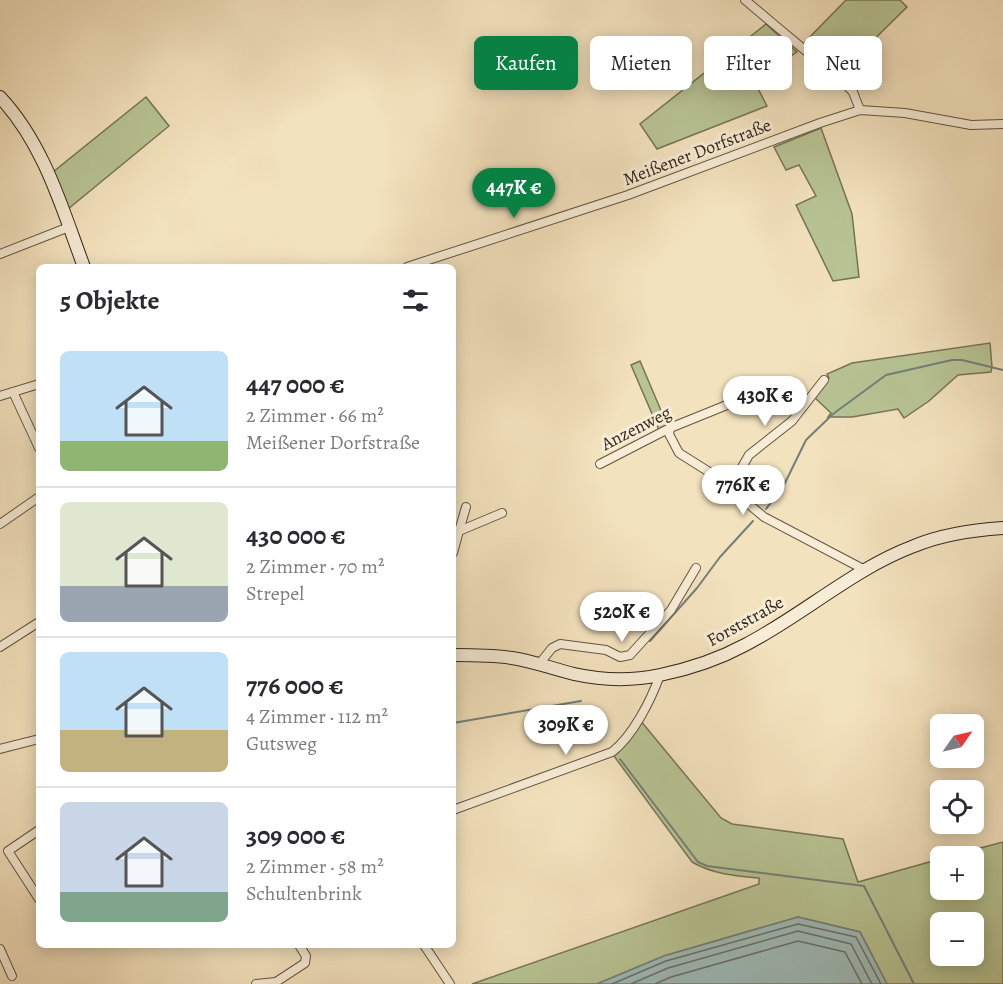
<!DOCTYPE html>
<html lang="de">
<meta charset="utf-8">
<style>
:root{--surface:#fff;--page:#f7f7f7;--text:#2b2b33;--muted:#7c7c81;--line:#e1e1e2;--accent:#0b8043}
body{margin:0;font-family:Alegreya,serif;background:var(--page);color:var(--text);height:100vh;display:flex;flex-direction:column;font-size:22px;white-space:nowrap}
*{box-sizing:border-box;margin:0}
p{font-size:20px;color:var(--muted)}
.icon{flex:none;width:33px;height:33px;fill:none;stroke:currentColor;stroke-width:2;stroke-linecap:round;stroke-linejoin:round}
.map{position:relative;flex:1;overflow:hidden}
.details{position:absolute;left:36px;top:264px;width:420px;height:684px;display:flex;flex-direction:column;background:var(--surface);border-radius:9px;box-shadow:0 3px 15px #0003}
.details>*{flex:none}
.hud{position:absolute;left:474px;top:36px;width:438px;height:54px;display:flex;gap:12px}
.needle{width:39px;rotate:56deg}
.controls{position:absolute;left:930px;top:714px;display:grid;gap:12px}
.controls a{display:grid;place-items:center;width:54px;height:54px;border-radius:9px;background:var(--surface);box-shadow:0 3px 15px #0003;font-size:30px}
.price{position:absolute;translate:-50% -51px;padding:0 14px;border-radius:21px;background:#fff;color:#222;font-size:20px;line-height:39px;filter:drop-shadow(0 2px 3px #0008)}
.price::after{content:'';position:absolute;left:50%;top:36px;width:18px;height:14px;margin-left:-9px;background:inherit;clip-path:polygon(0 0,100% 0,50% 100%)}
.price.on{background:var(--accent);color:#fff}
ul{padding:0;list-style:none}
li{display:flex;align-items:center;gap:18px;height:150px;padding:0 24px}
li+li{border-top:2px solid var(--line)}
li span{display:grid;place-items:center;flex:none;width:168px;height:120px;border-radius:9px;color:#555}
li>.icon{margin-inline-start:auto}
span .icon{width:72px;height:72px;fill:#fffc;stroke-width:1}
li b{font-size:26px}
h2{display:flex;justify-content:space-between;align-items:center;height:72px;padding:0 24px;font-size:26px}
.chip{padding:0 21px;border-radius:9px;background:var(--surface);box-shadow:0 3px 15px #0003;font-size:21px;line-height:54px}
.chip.on{background:var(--accent);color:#fff}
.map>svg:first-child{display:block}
</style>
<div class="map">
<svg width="1003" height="984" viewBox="0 0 1003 984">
<rect width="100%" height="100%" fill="#f3e2be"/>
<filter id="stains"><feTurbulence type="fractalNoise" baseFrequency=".00333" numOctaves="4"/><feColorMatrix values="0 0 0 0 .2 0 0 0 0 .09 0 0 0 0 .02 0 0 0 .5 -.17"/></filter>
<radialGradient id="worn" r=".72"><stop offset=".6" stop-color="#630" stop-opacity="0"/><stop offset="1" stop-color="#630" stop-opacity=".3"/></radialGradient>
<g fill="#b8c494" stroke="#767456" stroke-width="1.5" fill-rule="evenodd">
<path d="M 846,0 L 900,0 L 907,7 L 840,73 L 803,44 Z"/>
<path d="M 766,24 L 797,52 L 754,81 L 767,106 L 657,149 L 640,124 Z"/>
<path d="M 146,97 L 169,126 L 68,209 L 53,172 Z"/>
<path d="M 821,128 L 852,214 L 859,277 L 833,281 L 796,205 L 816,196 L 799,165 L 786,170 L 774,147 Z"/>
<path d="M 990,343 L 992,367 L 991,372 L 958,375 L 929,401 L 904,418 L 898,409 L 852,417 L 828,417 L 831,413 L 814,397 L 829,378 L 827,374 L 852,363 Z"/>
<path d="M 640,361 L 668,427 L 659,430 L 631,365 Z"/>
<path d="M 640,720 L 721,818 L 732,824 L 843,839 L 858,882 L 940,859 L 940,890 L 974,890 L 974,856 L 950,856 L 1003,842 L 1003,984 L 887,984 L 860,932 L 798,917 L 664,956 L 597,984 L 472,984 L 759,884 L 759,878 C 736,876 712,874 692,862 L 614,756 L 619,752 ZM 940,922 L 974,922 L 974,956 L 940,956 Z"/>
</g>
<path fill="#9ebcba" stroke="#73807a" stroke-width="1.5" d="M 798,917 L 860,932 L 887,984 L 597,984 L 664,956 Z"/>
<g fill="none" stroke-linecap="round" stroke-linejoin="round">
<g stroke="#68706a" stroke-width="1.5">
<path d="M 612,984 L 666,961 L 798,924 L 856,937 L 881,984"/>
<path d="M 631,984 L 668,968 L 798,931 L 851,944 L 872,984"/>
<path d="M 655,984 L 671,977 L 798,941 L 845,952 L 862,984"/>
</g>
<g stroke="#73807a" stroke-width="2">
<path d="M 766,509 L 783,487 L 806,440 L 833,414 L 886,375 L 952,360 L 962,360 L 1003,370"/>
<path d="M 650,641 L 697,588 L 720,557 L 753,521"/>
<path d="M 453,723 L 581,701"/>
<path d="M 620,759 L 698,862 L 707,866 L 864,886 L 914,984"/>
</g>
<defs>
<g id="street">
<path d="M 745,0 L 844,83 L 853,92 L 860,110"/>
<path d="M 0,254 L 69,227"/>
<path d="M 407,267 L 628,195 L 820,123 L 860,110 L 905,113 L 971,125 L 1003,124"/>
<path d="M 13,392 L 39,448"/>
<path d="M 0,396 L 39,384"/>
<path d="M 670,428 L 669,434 L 679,453 L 714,475 L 764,517 L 865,570"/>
<path d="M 600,464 L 670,428 L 754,394"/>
<path d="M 730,488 L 749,455 L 792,421 L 824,380"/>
<path d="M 0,524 L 39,497"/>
<path d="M 459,531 L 466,507"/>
<path d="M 453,553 L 459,531 L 502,513"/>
<path d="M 0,647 L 39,622"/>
<path d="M 540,663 L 552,648 L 560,644 L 606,650 L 620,657 L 630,655 L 671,610 L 696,568"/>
<path d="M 0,749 L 39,739"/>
<path d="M 453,810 L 612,752 C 633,736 651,700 660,675"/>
<path d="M 39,830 L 8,851 L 39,899"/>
<path d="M 424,945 L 450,984"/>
<path d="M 0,949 L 12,976"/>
<path d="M 256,984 L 276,982 L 305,963 L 306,956 L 299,945"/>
</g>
<g id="secondary">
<path d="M 0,97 C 44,144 62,208 84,267"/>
<path d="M 453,655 C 472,655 493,655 512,658 C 533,661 553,669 574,674 C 601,680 632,681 660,675 C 689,669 719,659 745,645 C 803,615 853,569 914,546 C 943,534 972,530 1003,528"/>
</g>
</defs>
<use href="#street" stroke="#635442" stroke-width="10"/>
<use href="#secondary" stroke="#332519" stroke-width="14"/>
<use href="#street" stroke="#f7ecd5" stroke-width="8"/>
<use href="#secondary" stroke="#f7ecd5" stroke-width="12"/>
</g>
<g text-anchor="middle" stroke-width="6" stroke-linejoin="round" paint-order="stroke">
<g font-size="18" fill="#332519" stroke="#f7ecd5">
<text transform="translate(697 152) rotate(-21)" y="6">Meißener Dorfstraße</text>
<text transform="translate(636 428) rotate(-27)" y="6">Anzenweg</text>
<text transform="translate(745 621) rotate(-29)" y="6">Forststraße</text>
</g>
</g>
<rect width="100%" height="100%" filter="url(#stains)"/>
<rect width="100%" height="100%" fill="url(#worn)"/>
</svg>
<div class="controls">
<a><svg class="needle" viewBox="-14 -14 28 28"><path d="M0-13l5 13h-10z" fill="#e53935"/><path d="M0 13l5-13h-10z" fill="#7c7c81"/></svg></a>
<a><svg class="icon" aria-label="locate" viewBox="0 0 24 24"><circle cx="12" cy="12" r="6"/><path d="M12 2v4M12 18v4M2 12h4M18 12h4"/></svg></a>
<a>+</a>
<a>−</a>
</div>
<b class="price on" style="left:514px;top:219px">447K €</b>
<b class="price" style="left:765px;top:427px">430K €</b>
<b class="price" style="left:743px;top:516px">776K €</b>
<b class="price" style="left:622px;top:643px">520K €</b>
<b class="price" style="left:566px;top:756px">309K €</b>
<div class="hud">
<a class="chip on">Kaufen</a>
<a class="chip">Mieten</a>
<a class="chip">Filter</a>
<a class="chip">Neu</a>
</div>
<section class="details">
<h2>5 Objekte<svg class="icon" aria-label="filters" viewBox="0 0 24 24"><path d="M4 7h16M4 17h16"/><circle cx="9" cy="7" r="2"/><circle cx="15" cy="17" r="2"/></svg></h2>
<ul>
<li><span style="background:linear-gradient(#bfe0f5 75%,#8fb573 0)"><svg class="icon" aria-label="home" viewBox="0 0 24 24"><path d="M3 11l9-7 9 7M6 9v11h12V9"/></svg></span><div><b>447 000 €</b><p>2 Zimmer · 66 m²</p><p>Meißener Dorfstraße</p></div></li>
<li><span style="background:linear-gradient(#dfe7d0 70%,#9aa5b1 0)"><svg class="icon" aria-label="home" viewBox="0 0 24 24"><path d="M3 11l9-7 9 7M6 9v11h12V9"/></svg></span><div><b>430 000 €</b><p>2 Zimmer · 70 m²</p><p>Strepel</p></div></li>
<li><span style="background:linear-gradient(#bfe0f5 65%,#c2b280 0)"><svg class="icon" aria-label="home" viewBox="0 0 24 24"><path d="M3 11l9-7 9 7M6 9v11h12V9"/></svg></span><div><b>776 000 €</b><p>4 Zimmer · 112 m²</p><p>Gutsweg</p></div></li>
<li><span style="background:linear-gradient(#c9d6e8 75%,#7fa58c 0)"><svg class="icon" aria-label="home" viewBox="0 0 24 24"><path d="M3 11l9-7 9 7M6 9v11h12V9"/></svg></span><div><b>309 000 €</b><p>2 Zimmer · 58 m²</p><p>Schultenbrink</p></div></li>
</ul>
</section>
</div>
